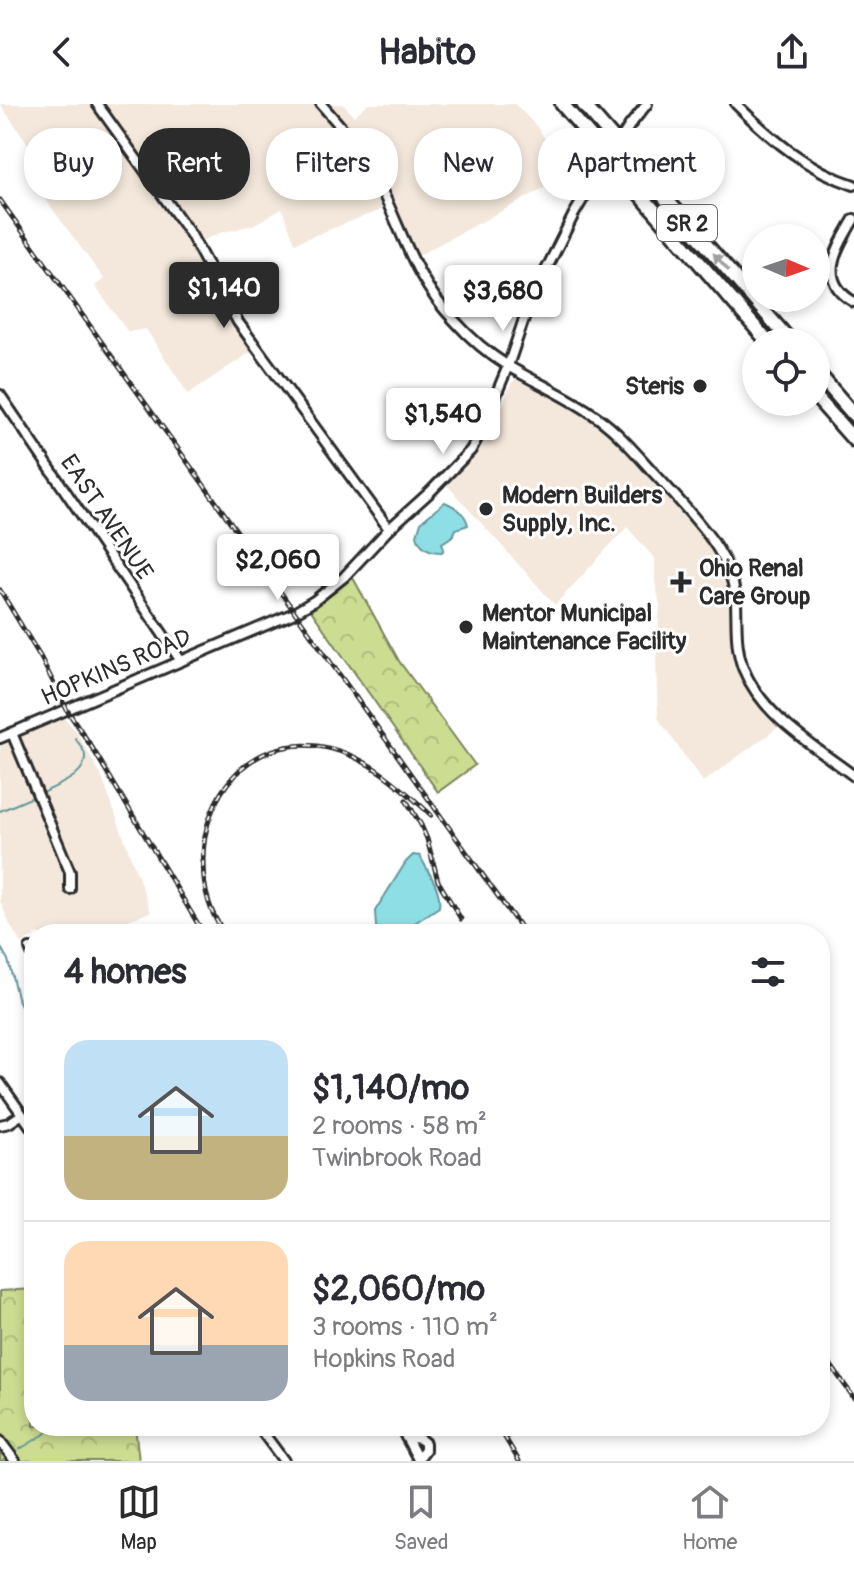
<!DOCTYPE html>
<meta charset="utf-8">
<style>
:root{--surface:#fff;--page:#f2f2f3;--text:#2b2b33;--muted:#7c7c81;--line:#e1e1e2;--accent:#2b2b2b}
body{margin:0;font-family:Pangolin,sans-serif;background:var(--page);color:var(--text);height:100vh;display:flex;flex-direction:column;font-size:30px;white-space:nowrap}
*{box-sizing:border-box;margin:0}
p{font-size:26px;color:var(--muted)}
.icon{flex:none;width:44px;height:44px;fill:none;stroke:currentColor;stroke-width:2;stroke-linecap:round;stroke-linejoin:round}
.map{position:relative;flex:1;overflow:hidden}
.side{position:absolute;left:24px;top:820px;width:806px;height:512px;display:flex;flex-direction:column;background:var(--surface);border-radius:32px;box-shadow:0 4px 12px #0003}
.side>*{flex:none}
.top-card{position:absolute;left:24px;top:24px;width:806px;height:72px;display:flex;gap:16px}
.needle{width:52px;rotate:92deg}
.buttons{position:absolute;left:742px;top:120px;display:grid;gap:16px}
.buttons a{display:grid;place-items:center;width:88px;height:88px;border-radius:50%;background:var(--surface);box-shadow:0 4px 12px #0003;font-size:40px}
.price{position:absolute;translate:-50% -68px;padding:0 18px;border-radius:8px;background:#fff;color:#222;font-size:26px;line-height:52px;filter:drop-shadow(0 2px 4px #0008)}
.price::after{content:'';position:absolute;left:50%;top:48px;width:24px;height:18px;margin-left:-12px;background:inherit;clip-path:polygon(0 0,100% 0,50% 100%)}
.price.selected{background:var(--accent);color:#fff}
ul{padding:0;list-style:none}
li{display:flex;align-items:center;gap:24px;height:200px;padding:0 40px}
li+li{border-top:2px solid var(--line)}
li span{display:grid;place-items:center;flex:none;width:224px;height:160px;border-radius:24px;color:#555}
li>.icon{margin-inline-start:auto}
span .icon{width:96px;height:96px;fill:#fffc;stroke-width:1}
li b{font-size:34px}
h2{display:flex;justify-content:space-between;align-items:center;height:96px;padding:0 40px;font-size:34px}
.tag{padding:0 28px;border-radius:32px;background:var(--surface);box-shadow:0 4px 12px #0003;font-size:28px;line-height:72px}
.tag.selected{background:var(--accent);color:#fff}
header{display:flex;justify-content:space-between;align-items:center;height:104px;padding:0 40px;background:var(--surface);font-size:36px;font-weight:700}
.menu{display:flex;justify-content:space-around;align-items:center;height:112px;border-top:2px solid var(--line);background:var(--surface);font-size:22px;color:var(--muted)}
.menu a{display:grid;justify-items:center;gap:4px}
.menu .selected{color:var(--accent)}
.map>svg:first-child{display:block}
</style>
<header><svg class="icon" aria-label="back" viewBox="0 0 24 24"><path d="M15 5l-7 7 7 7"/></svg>Habito<svg class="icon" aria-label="share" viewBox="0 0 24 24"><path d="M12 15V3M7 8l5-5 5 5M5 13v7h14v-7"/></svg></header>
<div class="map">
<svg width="854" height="1357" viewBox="0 0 854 1357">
<defs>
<pattern id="park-crowns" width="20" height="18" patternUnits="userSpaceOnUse" patternTransform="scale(2)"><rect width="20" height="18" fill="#ccdc90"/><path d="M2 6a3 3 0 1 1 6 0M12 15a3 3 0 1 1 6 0" fill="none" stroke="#afbd7c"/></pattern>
</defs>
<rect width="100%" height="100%" fill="#fff"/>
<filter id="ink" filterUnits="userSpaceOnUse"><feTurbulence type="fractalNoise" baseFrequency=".0125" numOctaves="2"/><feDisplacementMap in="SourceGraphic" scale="16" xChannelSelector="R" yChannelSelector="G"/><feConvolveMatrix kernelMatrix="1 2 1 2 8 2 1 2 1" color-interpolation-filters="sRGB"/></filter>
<g filter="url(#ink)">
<g fill="#f3e8db">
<path d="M 0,0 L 343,0 L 354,12 L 368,0 L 515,0 L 538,24 L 569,71 L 419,151 L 411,141 L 393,101 L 295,139 L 282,105 L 253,121 L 220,129 L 192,141 L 213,185 L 252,247 L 188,290 L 146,225 L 128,228 L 95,182 L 104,175 L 29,73 L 43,61 Z"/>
<path d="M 514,276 L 520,276 L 591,314 L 608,327 L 695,420 L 717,450 L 730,491 L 731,528 L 737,561 L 745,580 L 756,596 L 780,622 L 703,678 L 658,614 L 656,557 L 660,501 L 655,478 L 655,455 L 627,423 L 555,501 L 446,380 L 480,345 L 504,299 L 511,279 Z"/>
<path d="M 64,613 L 75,626 L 101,671 L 151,808 L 88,830 L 34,830 L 34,833 L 21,839 L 10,821 L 0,797 L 0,640 Z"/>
</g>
<g fill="url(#park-crowns)" stroke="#7c845e" stroke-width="2">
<path d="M 352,472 L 399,557 L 475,661 L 438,688 L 310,505 L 335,488 Z"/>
<path d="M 34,1185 L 34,1322 L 135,1322 L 139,1357 L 0,1357 L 0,1187 Z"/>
</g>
<g fill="#8edfe5" stroke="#66979b" stroke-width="2">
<path d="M 445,398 C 455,402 466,410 468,421 L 456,425 L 453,432 L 442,439 L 444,445 L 442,448 C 430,448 420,444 417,431 L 421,418 Z"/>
<path d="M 413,751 L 420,752 C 428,768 442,786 439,803 L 398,830 L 384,830 L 376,823 L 375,807 L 406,758 Z"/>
</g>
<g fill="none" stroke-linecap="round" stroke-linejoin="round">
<g stroke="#66979b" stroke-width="2">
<path d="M 45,688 C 59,680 86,672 85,652 C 85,646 78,639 75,634"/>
<path d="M 0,707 L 33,693"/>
<path d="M 0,842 L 8,856 L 17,893 L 34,928"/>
<path d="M 20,1345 L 58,1322"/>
<path d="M 3,1357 L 3,1356"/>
</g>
<defs>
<g id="minor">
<path d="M 97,0 L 191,131 L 238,218 L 389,425"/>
<path d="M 321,0 C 340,22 359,42 372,67 C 400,118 412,173 453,215 C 469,233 487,249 508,262 C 538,280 568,292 597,313 C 618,328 636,349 653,368 C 671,387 689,407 705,427 C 722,448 734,471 736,498 C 737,521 735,542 743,564 C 763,613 813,641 854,672"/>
<path d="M 736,0 C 770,34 808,66 854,81"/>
<path d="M 630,21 L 647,0"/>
<path d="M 854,115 C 838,143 815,176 854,198"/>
<path d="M 0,291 L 181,557"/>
<path d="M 12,629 L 70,768 L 70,785"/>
<path d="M 0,634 L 292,510 L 314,497 L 344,473 L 389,425 L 430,388 L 471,346 L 481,327 L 508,262 L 525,212 L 540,178 L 574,110 L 593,78"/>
<path d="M 30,845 L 34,854"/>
<path d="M 0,979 L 34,1027"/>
<path d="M 0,1021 L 9,1019 L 21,1011"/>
<path d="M 258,1322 L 284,1357"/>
<path d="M 400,1322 L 419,1357"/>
<path d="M 406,1333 L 420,1335 L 425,1339 L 425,1346 L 418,1355"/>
<path d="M 0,1337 L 15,1357"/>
</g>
<g id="highway">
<path d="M 562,0 L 768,238"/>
<path d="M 583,0 L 791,238"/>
<path d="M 816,267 L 854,311"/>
<path d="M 816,293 L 854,336"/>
</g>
</defs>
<use href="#minor" stroke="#2b2b2b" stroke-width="14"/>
<use href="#highway" stroke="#2b2b2b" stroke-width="18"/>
<use href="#minor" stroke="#fff" stroke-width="8"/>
<use href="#highway" stroke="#fff" stroke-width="12"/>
<defs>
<g id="rail">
<path d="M 0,96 L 525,830"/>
<path d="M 0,486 L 41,554 L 67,606 L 93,645 L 204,830"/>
<path d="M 406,696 L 421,721 L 427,735 L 438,777 L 461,815"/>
<path d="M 226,830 C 208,809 203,783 203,756 C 203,691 248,634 317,642 C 363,648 399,681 431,711"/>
<path d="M 820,1246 L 854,1294"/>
<path d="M 498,1322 L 519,1357"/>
</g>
</defs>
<use href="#rail" stroke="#2b2b2b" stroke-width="5"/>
<use href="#rail" stroke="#fff" stroke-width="2" stroke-dasharray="6" stroke-linecap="butt"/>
<defs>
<path id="minor-bridge" d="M 593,78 L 630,21"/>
</defs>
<use href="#minor-bridge" stroke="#2b2b2b" stroke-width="14" stroke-linecap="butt"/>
<use href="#minor-bridge" stroke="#fff" stroke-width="8"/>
</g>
<defs><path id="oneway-solid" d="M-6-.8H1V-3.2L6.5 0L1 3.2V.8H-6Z" transform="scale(2)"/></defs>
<use fill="#a0a0a0" href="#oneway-solid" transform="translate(721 158) rotate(-131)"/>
</g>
<g fill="#2b2b2b" stroke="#fff" stroke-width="3">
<circle cx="700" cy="282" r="8"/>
<circle cx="486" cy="405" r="8"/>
<path d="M677 466h8v8h8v8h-8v8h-8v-8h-8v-8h8z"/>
<circle cx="466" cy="523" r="8"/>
</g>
<g text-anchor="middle" stroke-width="6" stroke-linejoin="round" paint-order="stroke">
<rect fill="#fff" stroke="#6b6b6b" stroke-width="2" x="657" y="101" width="60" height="36" rx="6"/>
<g font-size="22" font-weight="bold" fill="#2b2b2b">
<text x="687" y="127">SR 2</text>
</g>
<g font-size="24" font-weight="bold" fill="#2b2b2b" stroke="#fff" text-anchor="start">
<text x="684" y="290" text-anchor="end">Steris</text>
<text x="502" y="399">Modern Builders<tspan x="502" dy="28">Supply, Inc.</tspan></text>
<text x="699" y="472">Ohio Renal<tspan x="699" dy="28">Care Group</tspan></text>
<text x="482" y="517">Mentor Municipal<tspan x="482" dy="28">Maintenance Facility</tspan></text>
</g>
<g font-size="24" fill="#2b2b2b" stroke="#fff">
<text transform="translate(107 413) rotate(56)" y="8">EAST AVENUE</text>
<text transform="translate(116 563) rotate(-23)" y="8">HOPKINS ROAD</text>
</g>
</g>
</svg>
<div class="buttons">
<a><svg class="needle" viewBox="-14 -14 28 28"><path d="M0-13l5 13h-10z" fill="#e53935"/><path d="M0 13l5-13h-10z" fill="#7c7c81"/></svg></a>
<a><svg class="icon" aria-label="locate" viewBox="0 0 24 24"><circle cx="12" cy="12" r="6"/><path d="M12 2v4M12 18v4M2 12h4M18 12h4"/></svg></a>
</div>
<b class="price selected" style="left:224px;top:226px">$1,140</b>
<b class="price" style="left:503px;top:229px">$3,680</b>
<b class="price" style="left:443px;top:352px">$1,540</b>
<b class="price" style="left:278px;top:498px">$2,060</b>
<div class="top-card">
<a class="tag">Buy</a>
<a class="tag selected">Rent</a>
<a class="tag">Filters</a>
<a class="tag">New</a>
<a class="tag">Apartment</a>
</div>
<section class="side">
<h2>4 homes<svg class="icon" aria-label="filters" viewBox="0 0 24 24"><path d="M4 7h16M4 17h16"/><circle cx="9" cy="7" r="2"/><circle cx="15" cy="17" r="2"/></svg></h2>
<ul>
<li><span style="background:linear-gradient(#bfe0f5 60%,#c2b280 0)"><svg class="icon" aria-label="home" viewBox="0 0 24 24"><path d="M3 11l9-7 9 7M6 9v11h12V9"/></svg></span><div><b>$1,140/mo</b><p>2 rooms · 58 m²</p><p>Twinbrook Road</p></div></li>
<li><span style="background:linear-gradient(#ffd9b3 65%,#9aa5b1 0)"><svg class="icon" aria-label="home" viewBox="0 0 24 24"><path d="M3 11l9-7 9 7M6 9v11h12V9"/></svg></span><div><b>$2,060/mo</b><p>3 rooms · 110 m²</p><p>Hopkins Road</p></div></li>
</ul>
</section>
</div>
<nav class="menu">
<a class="selected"><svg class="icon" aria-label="map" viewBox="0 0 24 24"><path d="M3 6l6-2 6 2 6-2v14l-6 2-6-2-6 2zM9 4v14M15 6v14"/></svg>Map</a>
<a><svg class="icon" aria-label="saved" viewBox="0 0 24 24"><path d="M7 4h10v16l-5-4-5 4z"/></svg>Saved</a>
<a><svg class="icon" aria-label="home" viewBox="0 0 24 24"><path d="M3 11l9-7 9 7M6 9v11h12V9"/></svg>Home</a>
</nav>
